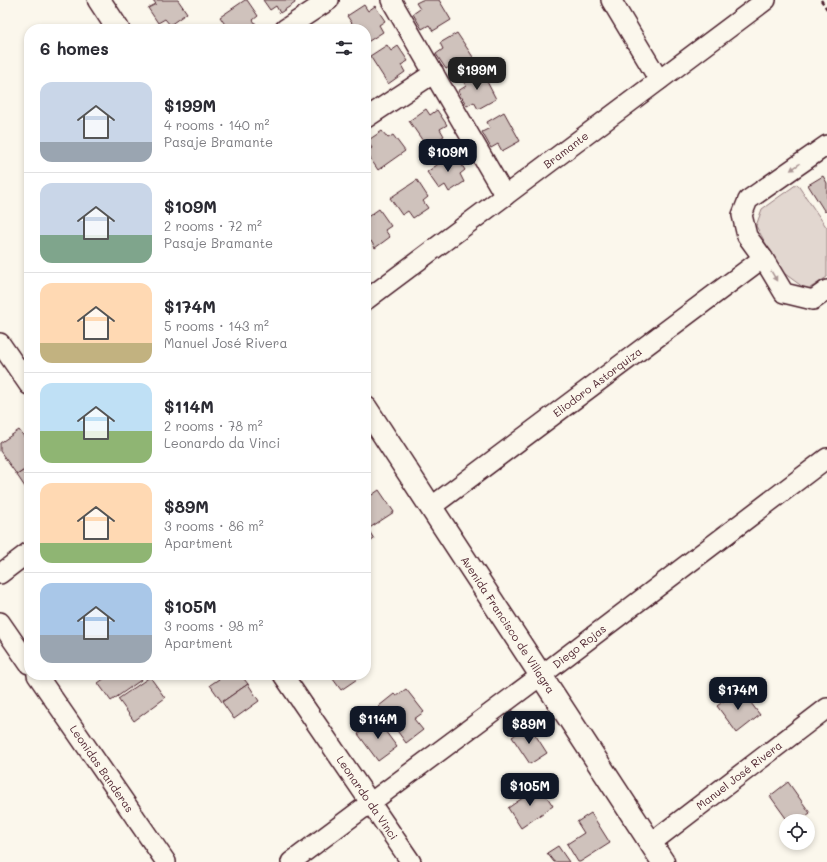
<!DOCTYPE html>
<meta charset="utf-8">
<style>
:root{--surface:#fff;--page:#f7f7f7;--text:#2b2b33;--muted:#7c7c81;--line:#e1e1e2;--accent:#111827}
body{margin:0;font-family:Mali,sans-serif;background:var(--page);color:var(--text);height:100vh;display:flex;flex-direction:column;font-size:15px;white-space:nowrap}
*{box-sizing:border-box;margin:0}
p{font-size:13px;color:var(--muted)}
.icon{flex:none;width:22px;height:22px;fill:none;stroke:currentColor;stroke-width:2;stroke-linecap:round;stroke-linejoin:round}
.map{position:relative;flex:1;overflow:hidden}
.details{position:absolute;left:24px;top:24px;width:347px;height:656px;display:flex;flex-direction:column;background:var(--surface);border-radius:16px;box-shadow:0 2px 6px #0003}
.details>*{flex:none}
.fabs{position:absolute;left:779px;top:814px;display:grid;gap:8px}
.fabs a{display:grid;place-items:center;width:36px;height:36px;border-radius:50%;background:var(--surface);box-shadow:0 2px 6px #0003;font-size:20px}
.price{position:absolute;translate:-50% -34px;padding:0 9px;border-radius:8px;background:var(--accent);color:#fff;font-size:13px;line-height:26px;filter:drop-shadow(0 1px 2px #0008)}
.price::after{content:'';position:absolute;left:50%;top:24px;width:12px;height:9px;margin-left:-6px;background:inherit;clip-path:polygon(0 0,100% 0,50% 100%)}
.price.on{background:#222;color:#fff}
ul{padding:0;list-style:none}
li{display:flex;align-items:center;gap:12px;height:100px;padding:0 16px}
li+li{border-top:1px solid var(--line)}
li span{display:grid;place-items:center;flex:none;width:112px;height:80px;border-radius:12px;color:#555}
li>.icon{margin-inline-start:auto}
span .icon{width:48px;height:48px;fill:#fffc;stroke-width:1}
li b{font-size:17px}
h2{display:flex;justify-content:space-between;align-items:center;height:48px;padding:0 16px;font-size:17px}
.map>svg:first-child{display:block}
</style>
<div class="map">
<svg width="827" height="862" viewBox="0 0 827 862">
<rect width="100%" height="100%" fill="#fbf7ec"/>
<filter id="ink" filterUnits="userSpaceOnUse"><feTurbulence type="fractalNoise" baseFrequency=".025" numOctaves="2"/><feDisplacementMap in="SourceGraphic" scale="8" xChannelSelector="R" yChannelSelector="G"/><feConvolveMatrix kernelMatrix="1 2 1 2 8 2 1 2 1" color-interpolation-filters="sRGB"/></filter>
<g filter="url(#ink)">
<path fill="#e2d7d0" stroke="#967b7e" d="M 797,184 L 827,228 L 827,277 L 807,290 L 781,271 L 756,226 L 762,209 Z"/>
<g fill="#cfc2bc" stroke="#4a1f2b">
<path d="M 153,0 L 178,0 L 187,13 L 170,25 L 165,19 L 158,23 L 148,8 L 156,4 Z"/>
<path d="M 245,0 L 247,0 L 258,16 L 253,20 L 258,27 L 255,29 L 228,29 L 220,17 Z"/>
<path d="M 263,0 L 294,0 L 295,3 L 280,13 L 276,6 L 270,10 Z"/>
<path d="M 422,0 L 439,0 L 451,20 L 433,31 L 429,25 L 422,29 L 413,14 L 420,9 L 416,3 Z"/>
<path d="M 364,5 L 368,11 L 375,6 L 385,21 L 379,25 L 383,32 L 366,43 L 366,29 L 356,29 L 347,16 Z"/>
<path d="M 457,33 L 475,60 L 457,71 L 453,65 L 446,69 L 436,54 L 443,49 L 440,43 Z"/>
<path d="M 387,45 L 391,51 L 398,46 L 408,61 L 401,65 L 405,72 L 388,84 L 370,56 Z"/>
<path d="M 481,70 L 496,99 L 478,109 L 474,102 L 467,106 L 458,91 L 466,86 L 463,80 Z"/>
<path d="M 426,109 L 430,115 L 437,110 L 447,125 L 440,129 L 444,136 L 427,147 L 409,121 Z"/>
<path d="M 504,112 L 520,141 L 502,151 L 498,144 L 491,148 L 482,132 L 490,128 L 487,122 Z"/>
<path d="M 382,131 L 388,138 L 393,135 L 405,151 L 378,170 L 366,152 L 372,148 L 367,141 Z"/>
<path d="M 454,153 L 465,170 L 460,174 L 464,182 L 449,192 L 445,185 L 439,189 L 427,172 Z"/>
<path d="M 823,176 L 827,183 L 827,210 L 825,212 L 808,185 Z"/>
<path d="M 417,180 L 428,197 L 423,201 L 428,208 L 413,218 L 408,211 L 402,215 L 390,198 Z"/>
<path d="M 379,209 L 391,226 L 385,230 L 390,237 L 375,248 L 371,241 L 366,244 L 366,218 Z"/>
<path d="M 19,430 L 29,443 L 29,467 L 17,475 L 0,451 L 0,443 Z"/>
<path d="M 29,467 L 29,493 L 17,475 Z"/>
<path d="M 379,490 L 394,512 L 368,529 L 374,539 L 366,545 L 366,499 Z"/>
<path d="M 109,675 L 138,675 L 141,680 L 111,701 L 98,683 Z"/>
<path d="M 225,675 L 241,675 L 248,684 L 222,702 L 210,685 Z"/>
<path d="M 330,675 L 363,675 L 341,690 Z"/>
<path d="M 150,677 L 165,698 L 134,721 L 118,699 Z"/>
<path d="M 248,684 L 259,701 L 234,719 L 222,702 Z"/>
<path d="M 406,689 L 424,712 L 414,719 L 423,730 L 406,743 L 379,706 L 394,694 L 396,696 Z"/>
<path d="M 738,690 L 747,700 L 748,699 L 760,715 L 737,733 L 717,706 Z"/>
<path d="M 377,720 L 397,747 L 378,761 L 358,734 Z"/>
<path d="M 529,725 L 547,753 L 530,764 L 512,737 Z"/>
<path d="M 788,782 L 810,813 L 803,818 L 805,821 L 788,821 L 770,796 Z"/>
<path d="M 540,786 L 553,806 L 521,828 L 508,808 Z"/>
<path d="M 591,813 L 610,843 L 580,862 L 578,862 L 567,844 L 584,833 L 577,822 Z"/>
<path d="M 558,846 L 569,862 L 554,862 L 547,853 Z"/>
</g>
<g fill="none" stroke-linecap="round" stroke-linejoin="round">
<defs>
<g id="street">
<path d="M 391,0 L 505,196"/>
<path d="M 611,0 L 659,80"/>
<path d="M 285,29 L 329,0"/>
<path d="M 366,118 L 434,73"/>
<path d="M 827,145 L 748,200 L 742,215 L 747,236 L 763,258 L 784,293 L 813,300 L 827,290"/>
<path id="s1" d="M 366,300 L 766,0"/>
<path d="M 0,343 L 29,385"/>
<path id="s2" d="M 431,507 L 763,258"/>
<path d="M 0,574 L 29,552"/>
<path d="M 0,622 L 29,664"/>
<path id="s3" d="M 37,675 L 166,862"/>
<path id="s4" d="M 283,675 L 411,862"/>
<path id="s5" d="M 651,843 L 827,708"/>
<path id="s6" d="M 291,862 L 551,668 L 827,458"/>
</g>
<g id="secondary">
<path d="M 99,0 L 118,29"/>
<path id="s7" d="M 366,408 L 663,862"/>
</g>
</defs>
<use href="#street" stroke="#4a1f2b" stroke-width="22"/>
<use href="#secondary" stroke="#4a1f2b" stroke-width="25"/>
<path stroke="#4a1f2b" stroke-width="2.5" stroke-dasharray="4 3" stroke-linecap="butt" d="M 821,0 L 827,9"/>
<use href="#street" stroke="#fbf7ec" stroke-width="19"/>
<use href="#secondary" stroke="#fbf7ec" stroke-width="22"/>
</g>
<defs><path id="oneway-solid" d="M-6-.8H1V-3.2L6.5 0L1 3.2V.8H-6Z"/></defs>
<g fill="#ab9695">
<use href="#oneway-solid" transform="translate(795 167) rotate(145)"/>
<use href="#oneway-solid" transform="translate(774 276) rotate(60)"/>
</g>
</g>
<g text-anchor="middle" stroke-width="3.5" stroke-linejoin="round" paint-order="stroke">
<g font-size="11" fill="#4a1f2b" stroke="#fbf7ec">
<text dy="4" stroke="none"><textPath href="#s1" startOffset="250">Bramante</textPath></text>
<text dy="4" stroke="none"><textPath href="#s2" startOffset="208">Eliodoro Astorquiza</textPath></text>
<text dy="4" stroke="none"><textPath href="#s7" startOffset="259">Avenida Francisco de Villagra</textPath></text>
<text dy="4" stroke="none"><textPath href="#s6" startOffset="360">Diego Rojas</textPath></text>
<text dy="4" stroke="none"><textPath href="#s3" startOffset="114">Leonidas Banderas</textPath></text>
<text dy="4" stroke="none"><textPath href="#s5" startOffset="111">Manuel José Rivera</textPath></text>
<text dy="4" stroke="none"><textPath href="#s4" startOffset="149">Leonardo da Vinci</textPath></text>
</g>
</g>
</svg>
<div class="fabs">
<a><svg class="icon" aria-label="locate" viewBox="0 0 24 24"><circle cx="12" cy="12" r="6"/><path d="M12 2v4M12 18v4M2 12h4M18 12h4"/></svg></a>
</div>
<b class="price on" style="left:477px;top:91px">$199M</b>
<b class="price" style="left:448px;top:173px">$109M</b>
<b class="price" style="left:738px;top:711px">$174M</b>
<b class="price" style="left:378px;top:740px">$114M</b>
<b class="price" style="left:529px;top:745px">$89M</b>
<b class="price" style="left:530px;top:807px">$105M</b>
<section class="details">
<h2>6 homes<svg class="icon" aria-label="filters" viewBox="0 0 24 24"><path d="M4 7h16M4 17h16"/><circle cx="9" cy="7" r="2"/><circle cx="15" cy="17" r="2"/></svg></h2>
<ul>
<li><span style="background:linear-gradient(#c9d6e8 75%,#9aa5b1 0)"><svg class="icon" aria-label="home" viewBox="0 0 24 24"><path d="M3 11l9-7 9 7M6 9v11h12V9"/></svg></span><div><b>$199M</b><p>4 rooms · 140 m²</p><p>Pasaje Bramante</p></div></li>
<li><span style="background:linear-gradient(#c9d6e8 65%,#7fa58c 0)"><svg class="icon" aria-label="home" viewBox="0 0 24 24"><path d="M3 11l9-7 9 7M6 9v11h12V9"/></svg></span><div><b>$109M</b><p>2 rooms · 72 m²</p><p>Pasaje Bramante</p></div></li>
<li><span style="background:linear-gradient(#ffd9b3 75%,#c2b280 0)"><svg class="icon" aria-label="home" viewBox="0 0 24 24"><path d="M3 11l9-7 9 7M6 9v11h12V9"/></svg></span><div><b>$174M</b><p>5 rooms · 143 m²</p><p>Manuel José Rivera</p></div></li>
<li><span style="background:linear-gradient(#bfe0f5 60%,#8fb573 0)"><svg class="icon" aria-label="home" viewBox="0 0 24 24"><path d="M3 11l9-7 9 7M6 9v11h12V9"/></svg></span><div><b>$114M</b><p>2 rooms · 78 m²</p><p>Leonardo da Vinci</p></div></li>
<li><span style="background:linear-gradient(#ffd9b3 75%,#8fb573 0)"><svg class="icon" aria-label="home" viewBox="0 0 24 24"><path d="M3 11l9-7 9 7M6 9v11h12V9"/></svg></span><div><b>$89M</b><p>3 rooms · 86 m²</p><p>Apartment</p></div></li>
<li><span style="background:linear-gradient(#a9c7e8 65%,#9aa5b1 0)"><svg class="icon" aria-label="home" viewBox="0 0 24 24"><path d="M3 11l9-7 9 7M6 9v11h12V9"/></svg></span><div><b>$105M</b><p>3 rooms · 98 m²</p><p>Apartment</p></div></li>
</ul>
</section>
</div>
